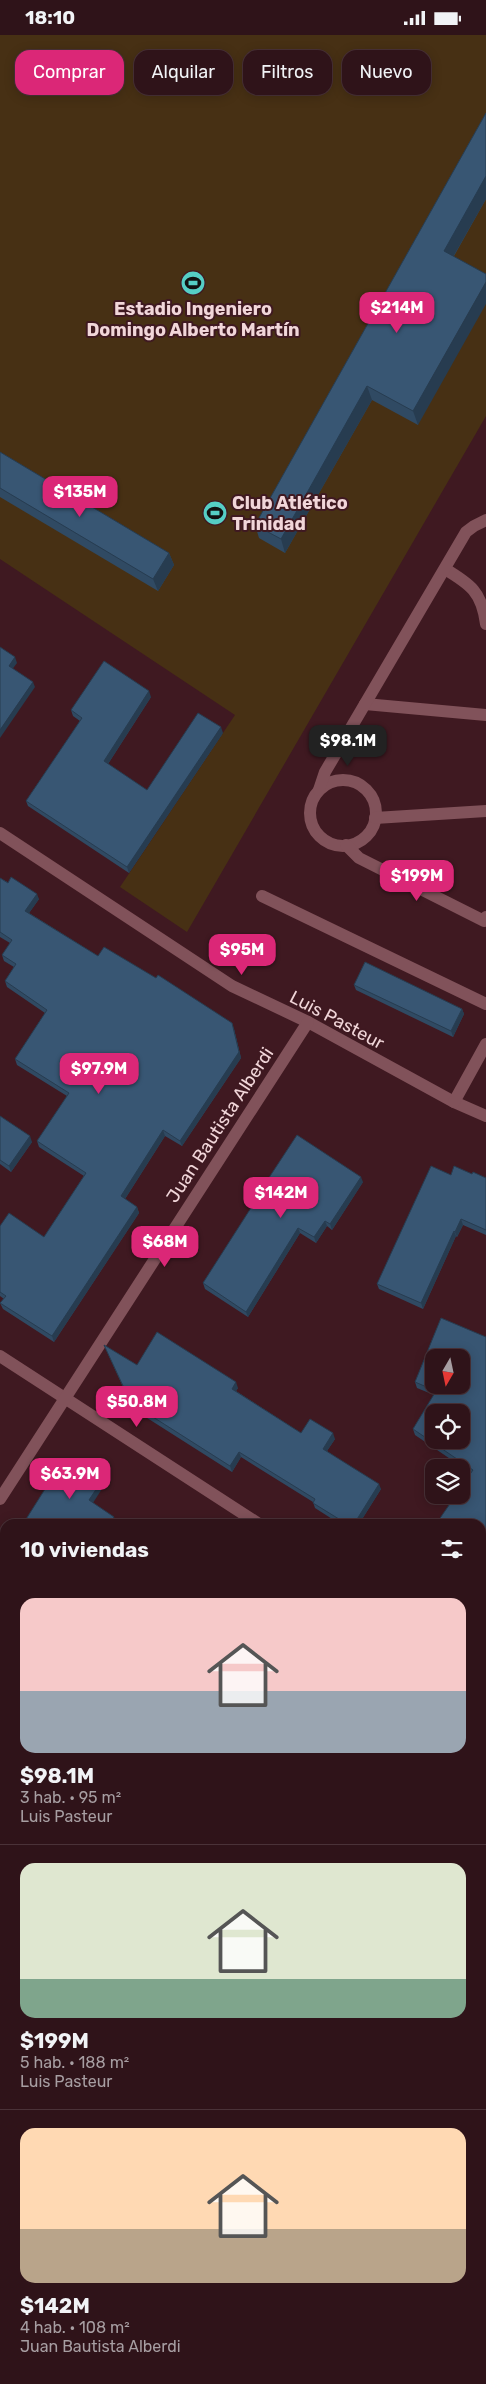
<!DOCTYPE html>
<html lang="es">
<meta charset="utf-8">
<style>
:root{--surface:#2f1319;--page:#3b2026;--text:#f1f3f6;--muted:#a79ea2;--line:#4a3238;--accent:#db2777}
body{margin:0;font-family:Rubik,sans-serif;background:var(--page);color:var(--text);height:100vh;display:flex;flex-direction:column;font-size:19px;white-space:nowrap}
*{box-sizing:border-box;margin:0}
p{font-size:16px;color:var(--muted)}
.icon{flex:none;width:28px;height:28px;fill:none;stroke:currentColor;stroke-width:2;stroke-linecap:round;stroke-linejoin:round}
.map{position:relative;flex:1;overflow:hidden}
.drawer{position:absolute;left:0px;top:1484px;width:486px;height:866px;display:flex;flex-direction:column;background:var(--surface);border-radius:15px 15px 0 0;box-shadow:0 2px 12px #0003,0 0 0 1px var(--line)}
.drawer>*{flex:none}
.top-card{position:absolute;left:15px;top:15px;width:456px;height:45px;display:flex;gap:10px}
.needle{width:32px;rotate:189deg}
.controls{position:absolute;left:425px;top:1314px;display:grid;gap:10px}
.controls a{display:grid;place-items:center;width:45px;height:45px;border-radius:10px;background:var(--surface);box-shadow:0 2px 12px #0003,0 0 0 1px var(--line);font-size:25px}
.price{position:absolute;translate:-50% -42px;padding:0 11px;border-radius:10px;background:var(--accent);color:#fff;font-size:16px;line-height:32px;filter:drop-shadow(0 1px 2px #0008)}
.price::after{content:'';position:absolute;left:50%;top:30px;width:15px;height:11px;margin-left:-8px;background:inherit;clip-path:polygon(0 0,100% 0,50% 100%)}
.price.on{background:#222;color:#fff}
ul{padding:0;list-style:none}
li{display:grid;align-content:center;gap:10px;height:265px;padding:0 20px}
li+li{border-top:1px solid var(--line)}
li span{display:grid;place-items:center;height:155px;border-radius:15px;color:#555}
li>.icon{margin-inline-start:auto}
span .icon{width:90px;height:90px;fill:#fffc;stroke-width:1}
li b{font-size:21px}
h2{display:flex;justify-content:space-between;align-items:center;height:60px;padding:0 20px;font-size:21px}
.chip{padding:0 18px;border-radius:15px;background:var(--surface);box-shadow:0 2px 12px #0003,0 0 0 1px var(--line);font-size:18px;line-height:45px}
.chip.on{background:var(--accent);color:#fff}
.status{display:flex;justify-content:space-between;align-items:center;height:35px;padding:0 25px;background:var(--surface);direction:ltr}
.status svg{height:14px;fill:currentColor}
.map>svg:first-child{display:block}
</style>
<div class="status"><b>18:10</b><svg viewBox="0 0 49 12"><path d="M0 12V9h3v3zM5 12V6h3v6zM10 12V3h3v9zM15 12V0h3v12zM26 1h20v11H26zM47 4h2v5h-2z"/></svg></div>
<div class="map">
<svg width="486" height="2349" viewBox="0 0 486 2349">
<rect width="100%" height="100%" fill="#3f1921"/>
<path fill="#473014" d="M 0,0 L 486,0 L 486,381 L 187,897 L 120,852 L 235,680 L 0,524 Z"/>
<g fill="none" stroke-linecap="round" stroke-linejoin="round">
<g stroke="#81525a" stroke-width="12">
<path d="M 445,534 C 470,549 482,557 486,589"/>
<path d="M 365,669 L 486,680"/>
<circle cx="343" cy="778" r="33"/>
<path d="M 319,755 L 325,737 L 466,497 L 474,491 L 486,485"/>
<path d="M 375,783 L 486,776"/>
<path d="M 0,798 L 232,951 L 308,987 L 454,1067 L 486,1081"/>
<path d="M 346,810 L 359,823 L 484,886 L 486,882"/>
<path d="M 262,861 L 486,969"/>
<path d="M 454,1067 L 486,1009"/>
<path d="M 0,1321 L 259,1489"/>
<path d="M 0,1464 L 308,987"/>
<path d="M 481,1595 L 486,1596"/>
<path d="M 481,2008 L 486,2009"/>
<path d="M 481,2101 L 486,2088"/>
<path d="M 0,2232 L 5,2225"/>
<path d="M 386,2349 L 388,2345"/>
</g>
<path stroke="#b46876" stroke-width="12" d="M 5,2345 L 11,2349"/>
</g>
<g fill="#304a63">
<path d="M 486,78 L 486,164 L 454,221 L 418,390 L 372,365 L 285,518 L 259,503 L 255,490 Z"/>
<path d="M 0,417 L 169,518 L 174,530 L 158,556 L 0,462 Z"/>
<path d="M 151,662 L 108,729 L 147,755 L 223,698 L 129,838 L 28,771 L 26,766 L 80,686 L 73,681 L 71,675 Z"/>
<path d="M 0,843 L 39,864 L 29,878 L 98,921 L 234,994 L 241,1023 L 182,1111 L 165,1101 L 125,1164 L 137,1172 L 139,1178 L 54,1307 L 3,1274 L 0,1268 L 4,1264 L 0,1261 L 0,1191 L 44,1202 L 84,1141 L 39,1112 L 37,1106 L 67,1061 L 17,1030 L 15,1024 L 45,978 L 7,952 L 5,946 L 14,932 L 4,926 L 2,920 L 10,908 L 0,902 Z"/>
<path d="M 354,950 L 462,974 L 464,979 L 453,1002 L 356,955 Z"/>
<path d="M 0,1081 L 32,1107 L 11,1137 L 0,1129 Z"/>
<path d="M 472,1139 L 486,1143 L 486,1200 L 463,1190 L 457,1202 L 456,1201 L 423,1274 L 379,1254 L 377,1249 L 451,1140 Z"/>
<path d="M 363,1147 L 332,1195 L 327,1191 L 316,1208 L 300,1198 L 248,1282 L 205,1254 L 203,1248 L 256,1167 L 255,1164 Z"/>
<path d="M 486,1302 L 486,1522 L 481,1529 L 481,1489 L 471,1438 L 415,1400 L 413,1394 L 434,1360 L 417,1353 L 415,1347 Z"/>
<path d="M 104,1310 L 137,1330 L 238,1353 L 236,1356 L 301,1398 L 335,1404 L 327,1416 L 381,1454 L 359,1489 L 340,1489 L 315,1473 L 313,1467 L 241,1422 L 232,1437 L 133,1374 Z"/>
<path d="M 0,1593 L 5,1597 L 5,1739 L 0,1736 Z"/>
<path d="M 481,1679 L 486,1681 L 486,1818 L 481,1815 Z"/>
<path d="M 104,2345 L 318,2345 L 315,2349 L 110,2349 Z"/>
</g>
<g fill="#273c50">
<path d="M 486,141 L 486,164 L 449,229 L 444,216 Z"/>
<path d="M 486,247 L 486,269 L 418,390 L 413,376 Z"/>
<path d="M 367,351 L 372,365 L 285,518 L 281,504 Z"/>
<path d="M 169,518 L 174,530 L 158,556 L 153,544 Z"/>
<path d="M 15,622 L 17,628 L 11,636 L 9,631 Z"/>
<path d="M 33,647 L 35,652 L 0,703 L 0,695 Z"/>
<path d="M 149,656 L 151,662 L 106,732 L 104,726 Z"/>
<path d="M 221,692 L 223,698 L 129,838 L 127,832 Z"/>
<path d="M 37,859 L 39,864 L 27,881 L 25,876 Z"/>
<path d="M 462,974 L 464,979 L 453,1002 L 451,996 Z"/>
<path d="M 232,988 L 234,994 L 241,1023 L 182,1111 L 180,1106 Z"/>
<path d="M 163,1095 L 165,1101 L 123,1167 L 121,1161 Z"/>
<path d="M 30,1101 L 32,1107 L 11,1137 L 9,1131 Z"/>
<path d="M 361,1142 L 363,1147 L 332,1195 L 330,1189 Z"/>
<path d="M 137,1172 L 139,1178 L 54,1307 L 52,1301 Z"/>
<path d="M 461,1184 L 463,1190 L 457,1202 L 455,1197 Z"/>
<path d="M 325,1186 L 327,1191 L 316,1208 L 314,1202 Z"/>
<path d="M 298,1193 L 300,1198 L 248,1282 L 246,1277 Z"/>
<path d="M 454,1196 L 456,1201 L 423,1274 L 421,1268 Z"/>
<path d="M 236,1347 L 238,1353 L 234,1359 L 232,1354 Z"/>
<path d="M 333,1398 L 335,1404 L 325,1419 L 323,1414 Z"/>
<path d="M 239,1417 L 241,1422 L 232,1437 L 230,1431 Z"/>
<path d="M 105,1441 L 107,1446 L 91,1471 L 89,1465 Z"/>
<path d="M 379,1449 L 381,1454 L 359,1489 L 354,1489 Z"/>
<path d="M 114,1482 L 116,1487 L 115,1489 L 109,1489 Z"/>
<path d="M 486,1513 L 486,1522 L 481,1529 L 481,1520 Z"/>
<path d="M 0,1833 L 2,1838 L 0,1841 Z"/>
<path d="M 5,2096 L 5,2104 L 0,2112 L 0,2103 Z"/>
<path d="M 312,2345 L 318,2345 L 315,2349 L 309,2349 Z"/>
</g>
<g fill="#385673" stroke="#273c50" fill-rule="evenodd">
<path d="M 486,78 L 486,141 L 444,216 L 486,239 L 486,247 L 413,376 L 367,351 L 281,504 L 255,490 Z"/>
<path d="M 0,417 L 169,518 L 153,544 L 0,453 Z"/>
<path d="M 0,612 L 15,622 L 9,631 L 33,647 L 0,695 Z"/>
<path d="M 104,626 L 149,656 L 104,726 L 147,755 L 198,678 L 221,692 L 127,832 L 26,766 L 82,683 L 71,675 Z"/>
<path d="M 11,842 L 37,859 L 25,876 L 98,921 L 104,912 L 156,943 L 158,940 L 232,988 L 239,1017 L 180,1106 L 163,1095 L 121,1161 L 137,1172 L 52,1301 L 0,1268 L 6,1261 L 0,1257 L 0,1191 L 9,1178 L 44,1202 L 86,1138 L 37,1106 L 69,1058 L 15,1024 L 47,975 L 5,946 L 16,929 L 2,920 L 12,905 L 0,897 L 0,843 L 8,848 Z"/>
<path d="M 365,927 L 462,974 L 451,996 L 354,950 Z"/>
<path d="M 0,1081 L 30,1101 L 9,1131 L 0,1125 Z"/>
<path d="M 297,1100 L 361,1142 L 330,1189 L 325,1186 L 314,1202 L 298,1193 L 246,1277 L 203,1248 L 256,1165 L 255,1164 Z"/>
<path d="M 431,1131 L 451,1140 L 454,1131 L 472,1139 L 473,1137 L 486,1143 L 486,1195 L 461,1184 L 455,1197 L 454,1196 L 421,1268 L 377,1249 Z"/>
<path d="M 441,1283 L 486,1302 L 486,1513 L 481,1520 L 481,1489 L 436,1489 L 456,1460 L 461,1460 L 461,1452 L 473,1435 L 413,1394 L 436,1356 L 415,1347 ZM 434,1322 L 461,1322 L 461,1350 L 434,1350 ZM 434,1378 L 461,1378 L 461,1405 L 434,1405 Z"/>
<path d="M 157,1297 L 236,1347 L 232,1354 L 301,1398 L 310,1384 L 333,1398 L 323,1414 L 379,1449 L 354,1489 L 347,1489 L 313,1468 L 315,1464 L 239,1417 L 230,1431 L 131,1368 L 104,1310 L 137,1330 Z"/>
<path d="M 90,1431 L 105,1441 L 89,1465 L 114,1482 L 109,1489 L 23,1489 L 57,1435 Z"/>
<path d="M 0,1593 L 5,1597 L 5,1734 L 0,1731 Z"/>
<path d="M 481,1679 L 486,1681 L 486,1814 L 481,1811 Z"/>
<path d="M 5,1999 L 5,2096 L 0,2103 L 0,2006 Z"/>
<path d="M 481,2231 L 486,2233 L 486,2349 L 420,2349 L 421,2345 L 481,2345 Z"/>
<path d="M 110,2345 L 312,2345 L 309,2349 L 116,2349 Z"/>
</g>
<defs>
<symbol id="stadium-disc" viewBox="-11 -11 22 22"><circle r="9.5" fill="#55cec5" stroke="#3f1921"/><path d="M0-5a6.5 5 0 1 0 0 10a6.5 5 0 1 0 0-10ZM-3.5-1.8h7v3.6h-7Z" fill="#111"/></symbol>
</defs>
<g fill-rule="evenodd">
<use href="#stadium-disc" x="179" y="234" width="28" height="28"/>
<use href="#stadium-disc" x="201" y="464" width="28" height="28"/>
</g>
<g text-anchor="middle" stroke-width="4" stroke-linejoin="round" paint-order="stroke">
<g font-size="18" font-weight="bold" fill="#f1d6d9" stroke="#3f1921">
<text x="193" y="280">Estadio Ingeniero<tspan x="193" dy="21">Domingo Alberto Martín</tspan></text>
<text x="232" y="474" text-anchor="start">Club Atlético<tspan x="232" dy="21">Trinidad</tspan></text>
</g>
<g font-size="18" fill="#f1d6d9" stroke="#3f1921">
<text transform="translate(337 985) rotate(28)" y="6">Luis Pasteur</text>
<text transform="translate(220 1090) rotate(-57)" y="6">Juan Bautista Alberdi</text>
</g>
</g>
</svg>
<div class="controls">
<a><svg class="needle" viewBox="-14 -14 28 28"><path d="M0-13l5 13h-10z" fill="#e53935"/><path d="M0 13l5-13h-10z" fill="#a79ea2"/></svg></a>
<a><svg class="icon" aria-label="locate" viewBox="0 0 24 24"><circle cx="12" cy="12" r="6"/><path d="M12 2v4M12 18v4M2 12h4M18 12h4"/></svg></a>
<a><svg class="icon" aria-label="layers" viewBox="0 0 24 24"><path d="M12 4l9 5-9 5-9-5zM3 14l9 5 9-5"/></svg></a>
</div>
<b class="price" style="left:397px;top:299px">$214M</b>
<b class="price" style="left:80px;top:483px">$135M</b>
<b class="price on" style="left:348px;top:732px">$98.1M</b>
<b class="price" style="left:417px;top:867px">$199M</b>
<b class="price" style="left:242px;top:941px">$95M</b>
<b class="price" style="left:99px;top:1060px">$97.9M</b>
<b class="price" style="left:281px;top:1184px">$142M</b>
<b class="price" style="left:165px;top:1233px">$68M</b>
<b class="price" style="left:137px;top:1393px">$50.8M</b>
<b class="price" style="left:70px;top:1465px">$63.9M</b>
<div class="top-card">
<a class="chip on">Comprar</a>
<a class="chip">Alquilar</a>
<a class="chip">Filtros</a>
<a class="chip">Nuevo</a>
</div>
<section class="drawer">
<h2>10 viviendas<svg class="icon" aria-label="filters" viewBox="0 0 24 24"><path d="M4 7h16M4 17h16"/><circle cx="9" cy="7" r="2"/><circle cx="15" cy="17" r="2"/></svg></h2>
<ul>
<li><span style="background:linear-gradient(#f6c9c9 60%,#9aa5b1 0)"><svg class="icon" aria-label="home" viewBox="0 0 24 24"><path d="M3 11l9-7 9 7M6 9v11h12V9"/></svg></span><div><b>$98.1M</b><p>3 hab. · 95 m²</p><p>Luis Pasteur</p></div></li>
<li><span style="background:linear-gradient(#dfe7d0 75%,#7fa58c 0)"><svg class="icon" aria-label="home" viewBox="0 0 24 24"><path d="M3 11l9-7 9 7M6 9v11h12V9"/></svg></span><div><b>$199M</b><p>5 hab. · 188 m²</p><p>Luis Pasteur</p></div></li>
<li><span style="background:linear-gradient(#ffd9b3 65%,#b9a48a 0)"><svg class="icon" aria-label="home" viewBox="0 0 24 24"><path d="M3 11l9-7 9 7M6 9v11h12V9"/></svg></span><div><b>$142M</b><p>4 hab. · 108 m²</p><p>Juan Bautista Alberdi</p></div></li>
</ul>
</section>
</div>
